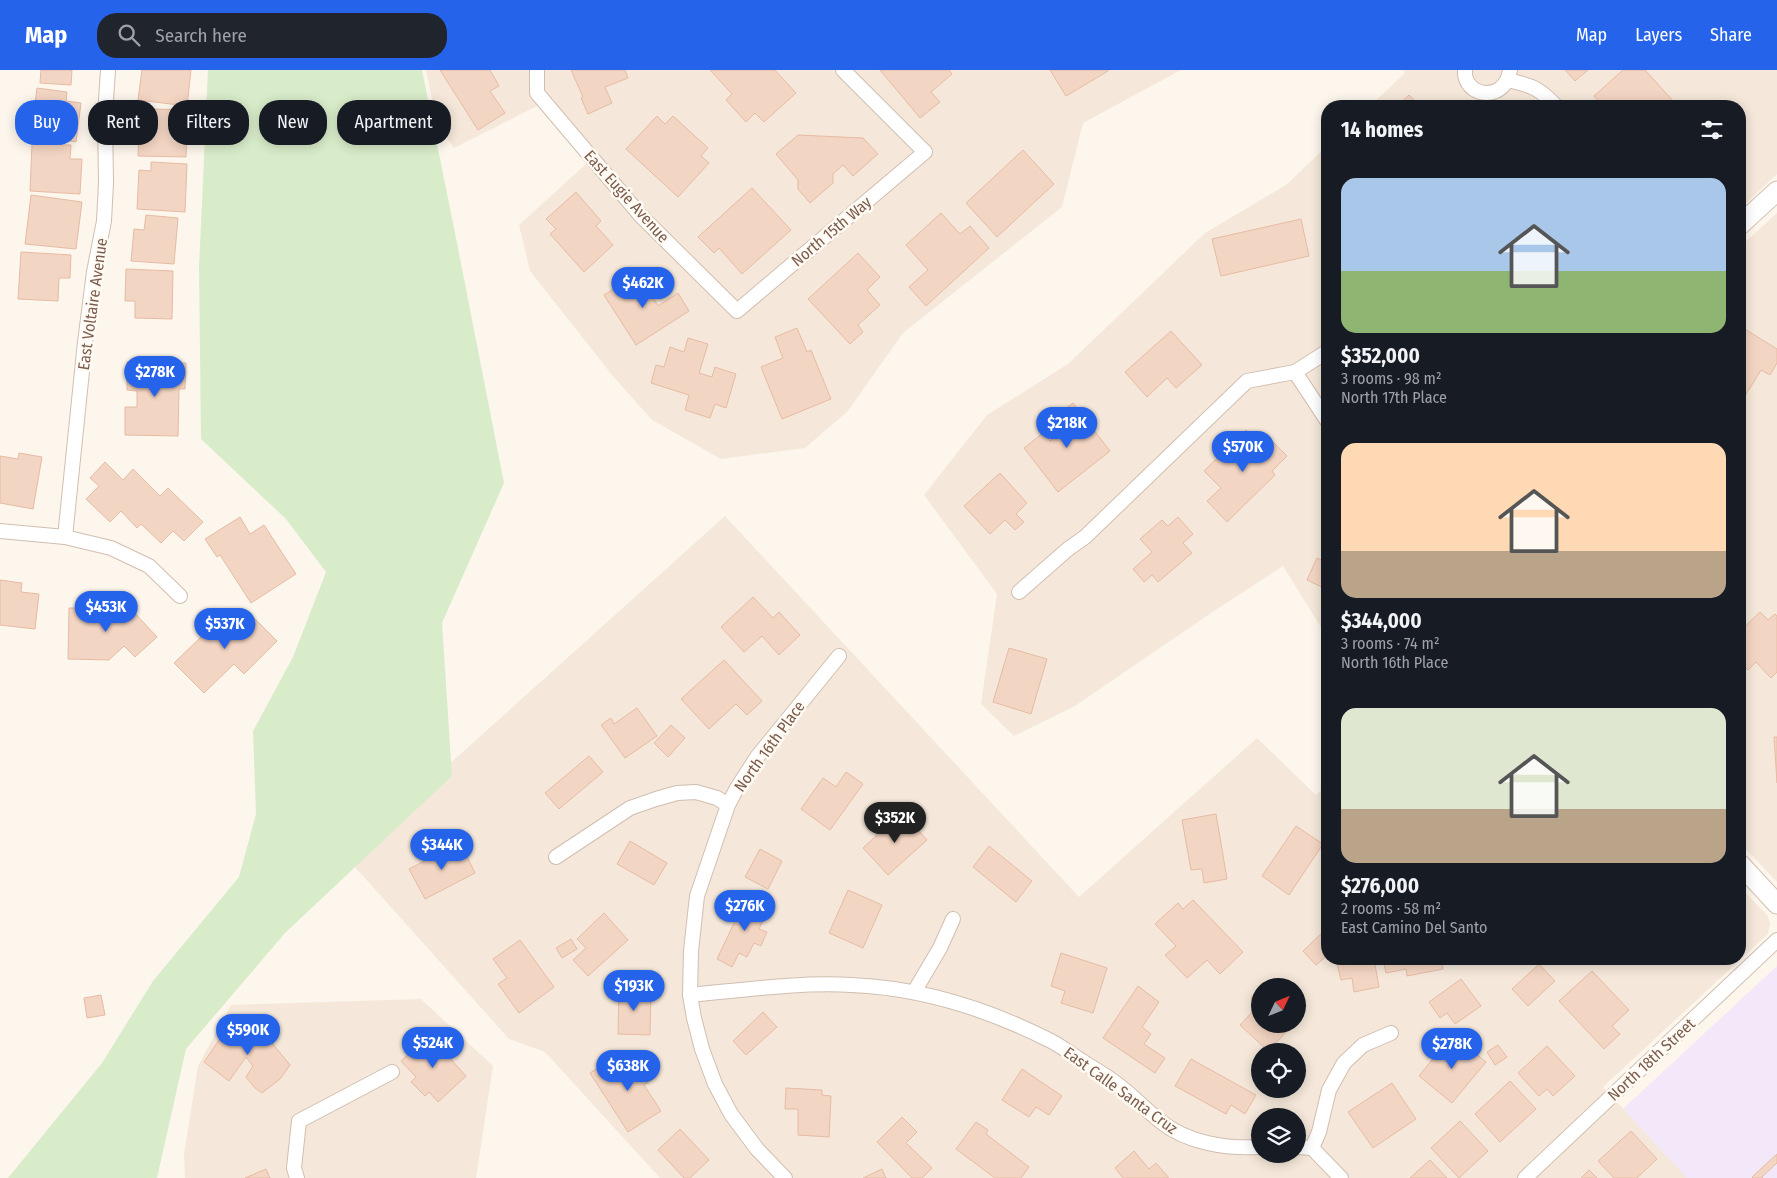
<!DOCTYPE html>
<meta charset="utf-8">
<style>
:root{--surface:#171b24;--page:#20242c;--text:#f1f3f6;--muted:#9ea1a6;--accent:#2563eb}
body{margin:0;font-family:"Fira Sans Condensed",sans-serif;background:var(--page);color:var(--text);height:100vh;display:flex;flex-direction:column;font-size:19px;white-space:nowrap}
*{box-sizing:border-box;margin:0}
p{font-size:16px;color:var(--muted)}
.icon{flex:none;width:28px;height:28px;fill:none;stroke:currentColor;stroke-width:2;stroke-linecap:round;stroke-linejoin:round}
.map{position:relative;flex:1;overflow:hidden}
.side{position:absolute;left:1321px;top:30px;width:425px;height:865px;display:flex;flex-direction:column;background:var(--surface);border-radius:20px;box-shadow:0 2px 12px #0003}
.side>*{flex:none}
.guide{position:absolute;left:15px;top:30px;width:475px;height:45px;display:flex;gap:10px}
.needle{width:32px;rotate:47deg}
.controls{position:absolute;left:1251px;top:908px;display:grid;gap:10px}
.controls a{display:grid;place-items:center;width:55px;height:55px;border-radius:50%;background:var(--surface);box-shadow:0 2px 12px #0003;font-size:25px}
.price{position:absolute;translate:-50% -42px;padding:0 11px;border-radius:18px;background:var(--accent);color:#fff;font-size:16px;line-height:32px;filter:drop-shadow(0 1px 2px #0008)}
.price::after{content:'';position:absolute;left:50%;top:30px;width:15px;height:11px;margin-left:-8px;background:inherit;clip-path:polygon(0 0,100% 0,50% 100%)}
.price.selected{background:#222;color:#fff}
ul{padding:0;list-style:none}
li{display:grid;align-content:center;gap:10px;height:265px;padding:0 20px}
li span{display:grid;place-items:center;height:155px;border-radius:15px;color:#555}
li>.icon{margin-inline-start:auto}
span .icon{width:90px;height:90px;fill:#fffc;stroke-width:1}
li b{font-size:21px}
h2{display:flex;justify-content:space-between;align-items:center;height:60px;padding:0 20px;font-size:21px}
.chip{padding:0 18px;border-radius:20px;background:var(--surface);box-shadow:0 2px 12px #0003;font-size:18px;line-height:45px}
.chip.selected{background:var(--accent);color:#fff}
header{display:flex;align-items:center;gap:30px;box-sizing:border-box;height:70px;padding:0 25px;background:var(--accent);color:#fff}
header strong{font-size:24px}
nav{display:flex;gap:28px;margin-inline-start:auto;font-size:18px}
.search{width:350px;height:45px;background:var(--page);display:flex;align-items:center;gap:12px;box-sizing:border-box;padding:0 18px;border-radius:20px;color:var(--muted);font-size:19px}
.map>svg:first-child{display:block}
</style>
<header>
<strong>Map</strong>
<div class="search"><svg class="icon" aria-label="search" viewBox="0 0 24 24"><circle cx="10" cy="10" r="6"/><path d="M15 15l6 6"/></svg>Search here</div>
<nav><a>Map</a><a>Layers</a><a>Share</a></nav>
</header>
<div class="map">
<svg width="1777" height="1108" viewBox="0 0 1777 1108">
<rect width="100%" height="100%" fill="#fdf6ec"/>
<g fill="#f5e8da" fill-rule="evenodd">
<path d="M 426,0 L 1181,0 L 1083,53 L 1062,137 L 903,263 L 848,341 L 805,378 L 721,389 L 652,350 L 612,305 L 530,201 L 519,155 L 596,85 L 562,45 L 553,28 L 454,78 L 437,53 Z"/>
<path d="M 1403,0 L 1777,0 L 1777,104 L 1740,139 L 1740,36 L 1370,36 L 1405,3 Z"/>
<path d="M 1327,76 L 1327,567 L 1283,496 L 1211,543 L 1075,636 L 1014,666 L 981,634 L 997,524 L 924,425 L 987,345 L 1068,294 L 1205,163 L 1286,115 Z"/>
<path d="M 1777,143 L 1777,812 L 1740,773 L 1740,177 Z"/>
<path d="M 725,446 L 1079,827 L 1257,668 L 1316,725 L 1327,715 L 1328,889 L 1740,889 L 1740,817 L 1767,845 L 1770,853 L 1768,864 L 1603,1017 L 1688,1108 L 660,1108 L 545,982 L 509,969 L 346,787 ZM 1260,916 L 1298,916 L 1298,954 L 1260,954 ZM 1260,981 L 1298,981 L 1298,1019 L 1260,1019 ZM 1260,1046 L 1298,1046 L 1298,1084 L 1260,1084 Z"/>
<path d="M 421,929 L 493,996 L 476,1108 L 185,1108 L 184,1084 L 198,996 L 231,935 Z"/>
</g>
<path fill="#f3e8fa" d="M 1777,896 L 1777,1108 L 1687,1108 L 1623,1039 Z"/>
<path fill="#d8ecc9" d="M 208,0 L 422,0 L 457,173 L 504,413 L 442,553 L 452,706 L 285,863 L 186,979 L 157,1108 L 8,1108 L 102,993 L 153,911 L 239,807 L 256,744 L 253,661 L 293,587 L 326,502 L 286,449 L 201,369 L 199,198 Z"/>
<g fill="#f3d5c3" stroke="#e6bba3">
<path d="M 41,0 L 72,0 L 71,15 L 40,13 Z"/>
<path d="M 142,0 L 191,0 L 187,36 L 138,30 Z"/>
<path d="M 440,0 L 490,0 L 499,16 L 490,21 L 505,43 L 478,60 Z"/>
<path d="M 571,0 L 625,0 L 628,8 L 605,17 L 612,33 L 588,44 L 581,28 L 583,27 Z"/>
<path d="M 710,0 L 775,0 L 796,23 L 764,52 L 755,43 L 746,52 L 726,30 L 732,24 Z"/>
<path d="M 880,0 L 949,0 L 952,4 L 931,22 L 940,32 L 920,48 Z"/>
<path d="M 1050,0 L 1108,0 L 1108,1 L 1066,26 Z"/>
<path d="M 1565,0 L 1588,0 L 1575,11 Z"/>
<path d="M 1623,0 L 1645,0 L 1675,33 L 1671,36 L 1603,36 L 1594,26 Z"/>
<path d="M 37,18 L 67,22 L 66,31 L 81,33 L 76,72 L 31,65 Z"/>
<path d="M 1409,25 L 1420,36 L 1397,36 Z"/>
<path d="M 154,39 L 188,40 L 186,87 L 138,86 L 139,52 L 153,52 Z"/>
<path d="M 657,46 L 665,54 L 673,46 L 708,78 L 701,86 L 709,93 L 678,127 L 626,79 Z"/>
<path d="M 798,65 L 863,68 L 878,84 L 853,106 L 843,95 L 833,104 L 833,113 L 810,133 L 798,119 L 798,110 L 776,84 Z"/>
<path d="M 32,74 L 71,75 L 70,89 L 82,89 L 80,124 L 30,121 Z"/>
<path d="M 1023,80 L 1054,114 L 997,167 L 966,133 Z"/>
<path d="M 151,92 L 187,94 L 185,142 L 137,139 L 139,100 L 151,101 Z"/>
<path d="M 752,118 L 791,160 L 742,204 L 719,178 L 714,183 L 698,167 Z"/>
<path d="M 576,122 L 601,151 L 596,156 L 613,175 L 584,202 L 550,164 L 556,159 L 546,149 Z"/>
<path d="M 31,125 L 82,132 L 76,179 L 25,174 Z"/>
<path d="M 941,143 L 960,164 L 970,156 L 989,178 L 926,236 L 909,217 L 928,200 L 906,175 Z"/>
<path d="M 146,145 L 178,148 L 174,194 L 131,191 L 134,159 L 144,160 Z"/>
<path d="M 1301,149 L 1309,186 L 1221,206 L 1212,169 Z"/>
<path d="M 21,182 L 71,185 L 70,208 L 59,208 L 58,231 L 18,229 Z"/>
<path d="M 858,183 L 880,207 L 867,220 L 880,235 L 858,255 L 863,262 L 850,274 L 808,229 Z"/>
<path d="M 126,199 L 173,201 L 172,249 L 135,248 L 135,231 L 125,231 Z"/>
<path d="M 638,204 L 658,236 L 678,223 L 689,241 L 636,275 L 604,225 Z"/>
<path d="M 1740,256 L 1777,279 L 1777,293 L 1770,305 L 1761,300 L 1740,334 Z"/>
<path d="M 797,258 L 807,282 L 811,280 L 831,329 L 782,349 L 761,297 L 783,288 L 775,267 Z"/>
<path d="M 1171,261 L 1202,295 L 1176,318 L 1167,308 L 1147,327 L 1125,302 Z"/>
<path d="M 688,268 L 708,274 L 699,303 L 712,307 L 715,297 L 736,304 L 726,338 L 715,334 L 710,348 L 685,340 L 689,325 L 651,313 L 656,295 L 664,297 L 670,277 L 684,282 Z"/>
<path d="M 127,292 L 186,293 L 185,319 L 179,319 L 178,366 L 125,365 L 125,337 L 137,337 L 137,321 L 127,320 Z"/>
<path d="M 1073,333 L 1110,381 L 1058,422 L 1024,378 L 1043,363 L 1050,371 L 1059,364 L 1049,351 Z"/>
<path d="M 1246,360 L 1258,373 L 1266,365 L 1287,386 L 1272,401 L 1275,405 L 1227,452 L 1207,431 L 1221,418 L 1204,401 Z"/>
<path d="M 19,383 L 42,387 L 33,439 L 0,433 L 0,386 L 18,389 Z"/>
<path d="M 105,392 L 123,410 L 133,399 L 160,426 L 168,418 L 203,452 L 184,471 L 173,461 L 161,473 L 141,454 L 137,458 L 121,441 L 110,452 L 86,429 L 99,416 L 90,408 Z"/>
<path d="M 1000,403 L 1027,433 L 1016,444 L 1024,452 L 1015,460 L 1005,450 L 990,464 L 964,436 Z"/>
<path d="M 240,447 L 250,464 L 264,455 L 296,504 L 251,533 L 220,485 L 217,487 L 205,469 Z"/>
<path d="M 1178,447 L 1193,464 L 1183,473 L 1192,483 L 1158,512 L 1152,505 L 1144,512 L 1133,499 L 1152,482 L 1140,469 L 1162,450 L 1168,456 Z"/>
<path d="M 1317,488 L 1328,493 L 1328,520 L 1307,510 Z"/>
<path d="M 0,510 L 22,513 L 21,522 L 39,524 L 35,559 L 0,555 Z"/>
<path d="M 753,527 L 773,548 L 779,542 L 800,565 L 779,585 L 762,566 L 744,582 L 721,557 Z"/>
<path d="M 119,529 L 123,533 L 115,541 L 122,549 L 132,540 L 157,567 L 135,587 L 124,576 L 109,590 L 68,589 L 69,538 L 101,538 L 105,542 Z"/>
<path d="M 231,538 L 245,553 L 252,546 L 277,571 L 244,604 L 234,594 L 204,623 L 174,593 Z"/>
<path d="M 1760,542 L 1768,550 L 1775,544 L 1777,546 L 1777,602 L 1771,608 L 1756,592 L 1748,600 L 1740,591 L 1744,586 L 1740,582 L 1740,561 Z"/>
<path d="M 1009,578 L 1047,589 L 1031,644 L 993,632 Z"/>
<path d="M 724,590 L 762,631 L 747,645 L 736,634 L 709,659 L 681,629 Z"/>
<path d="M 637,638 L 657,666 L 625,688 L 601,655 L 611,648 L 614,654 Z"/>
<path d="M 671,655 L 685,668 L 668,687 L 654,673 Z"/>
<path d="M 1774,667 L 1777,667 L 1777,713 Z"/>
<path d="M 589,686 L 603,702 L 559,739 L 545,723 Z"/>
<path d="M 846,702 L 863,714 L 830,760 L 801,739 L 823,708 L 836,717 Z"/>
<path d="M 902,742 L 927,770 L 888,805 L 863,778 Z"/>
<path d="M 1216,744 L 1227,809 L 1204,813 L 1202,799 L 1191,800 L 1182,750 Z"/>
<path d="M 1296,756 L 1323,774 L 1289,825 L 1262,806 Z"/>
<path d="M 630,771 L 667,793 L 654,815 L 617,794 Z"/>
<path d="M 460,773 L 475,803 L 425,829 L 409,799 Z"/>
<path d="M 989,776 L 1032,811 L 1016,832 L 973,797 Z"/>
<path d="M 760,779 L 782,791 L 768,819 L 745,807 Z"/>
<path d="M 848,820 L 882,835 L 863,878 L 829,863 Z"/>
<path d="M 747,826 L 769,837 L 759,859 L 767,862 L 761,876 L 754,873 L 747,887 L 739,883 L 732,897 L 717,889 Z"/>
<path d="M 1193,830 L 1243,882 L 1220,904 L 1207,890 L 1187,908 L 1165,885 L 1176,876 L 1155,854 L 1178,833 L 1183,839 Z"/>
<path d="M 604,843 L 628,870 L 588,906 L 573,890 L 586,878 L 577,869 Z"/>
<path d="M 1323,862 L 1328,868 L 1328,885 L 1316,895 L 1303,881 Z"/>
<path d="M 571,869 L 577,879 L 562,888 L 556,878 Z"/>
<path d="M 520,870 L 554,917 L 519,943 L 498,914 L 507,908 L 493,889 Z"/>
<path d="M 1061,883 L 1107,898 L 1093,943 L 1061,933 L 1065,921 L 1051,916 Z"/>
<path d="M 1336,889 L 1374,889 L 1379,917 L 1354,922 L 1352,908 L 1341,910 Z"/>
<path d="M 1383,889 L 1441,889 L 1443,899 L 1407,906 L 1406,899 L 1386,903 Z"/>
<path d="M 1539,894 L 1555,911 L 1528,936 L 1512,919 Z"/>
<path d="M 1592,901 L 1629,940 L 1612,956 L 1620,964 L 1604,979 L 1559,931 Z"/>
<path d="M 1461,909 L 1481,936 L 1455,954 L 1447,943 L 1440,948 L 1429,932 Z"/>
<path d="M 1138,916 L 1159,932 L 1142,957 L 1151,964 L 1144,974 L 1165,988 L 1155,1003 L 1103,968 Z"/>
<path d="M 619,918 L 651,919 L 650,965 L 618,964 Z"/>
<path d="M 1260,918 L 1260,954 L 1294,954 L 1268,981 L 1240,955 L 1258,936 L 1251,928 Z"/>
<path d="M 101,925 L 105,945 L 87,948 L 84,928 Z"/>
<path d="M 763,942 L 777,957 L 746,985 L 733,971 Z"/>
<path d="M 241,949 L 268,968 L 290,995 L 280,1009 L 262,1023 L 255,1018 L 246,1007 L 253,996 L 246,987 L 229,1011 L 204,992 L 224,963 Z"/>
<path d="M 429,965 L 466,1006 L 438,1032 L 429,1022 L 425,1026 L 411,1012 L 416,1007 L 401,991 Z"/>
<path d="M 1457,968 L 1486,992 L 1452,1033 L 1419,1006 L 1444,975 L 1449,978 Z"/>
<path d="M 1498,975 L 1507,987 L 1495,995 L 1487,982 Z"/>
<path d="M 1547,976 L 1575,1006 L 1553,1026 L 1547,1019 L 1539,1026 L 1518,1003 Z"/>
<path d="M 639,987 L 653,1009 L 644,1015 L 661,1041 L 628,1062 L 590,1003 L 609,991 L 616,1002 Z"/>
<path d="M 1191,989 L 1256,1025 L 1245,1044 L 1231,1035 L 1226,1044 L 1175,1016 Z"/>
<path d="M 1022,999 L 1062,1026 L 1049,1045 L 1036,1037 L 1029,1047 L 1002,1030 Z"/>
<path d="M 1510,1011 L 1536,1039 L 1500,1072 L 1475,1044 Z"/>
<path d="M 1392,1013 L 1416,1049 L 1373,1078 L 1348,1042 Z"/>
<path d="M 786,1018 L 822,1020 L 822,1025 L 831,1026 L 829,1067 L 798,1065 L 798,1039 L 785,1039 Z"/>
<path d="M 902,1047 L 917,1062 L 906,1073 L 932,1098 L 922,1108 L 912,1108 L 877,1072 Z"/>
<path d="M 1460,1051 L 1488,1081 L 1459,1108 L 1431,1078 Z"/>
<path d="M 976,1052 L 988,1060 L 986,1064 L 1029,1097 L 1021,1108 L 995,1108 L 956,1079 Z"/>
<path d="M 680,1059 L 709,1090 L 690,1108 L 684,1108 L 658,1080 Z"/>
<path d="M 1631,1061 L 1657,1089 L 1637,1108 L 1614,1108 L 1598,1091 Z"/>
<path d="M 1134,1081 L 1149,1099 L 1156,1093 L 1169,1108 L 1123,1108 L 1115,1098 Z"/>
<path d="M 1777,1084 L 1777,1093 L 1762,1107 L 1763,1108 L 1753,1108 L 1752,1107 Z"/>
<path d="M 1430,1090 L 1447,1108 L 1410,1108 Z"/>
<path d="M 266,1099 L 270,1108 L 245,1108 Z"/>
<path d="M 882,1099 L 886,1108 L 863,1108 Z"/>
<path d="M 1589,1100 L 1597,1108 L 1581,1108 Z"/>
</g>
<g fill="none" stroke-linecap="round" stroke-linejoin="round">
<defs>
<g id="street">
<path d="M 537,0 L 537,23 L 641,146 L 737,241 L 925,82 L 843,0"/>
<path d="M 1465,0 C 1463,27 1505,34 1510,0"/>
<path d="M 1508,10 C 1533,16 1539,18 1556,36"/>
<path d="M 1295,302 L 1328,352"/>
<path d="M 0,461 L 65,467 L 111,478 L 149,496 L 180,526"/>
<path d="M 65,467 L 85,272 L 94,202 L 104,151 L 106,113 L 105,45 L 108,0"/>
<path d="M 1019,522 L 1068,479 L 1085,467 L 1247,311 L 1295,302 L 1328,281"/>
<path d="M 556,787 L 630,738 L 656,729 L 677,723 L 696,722 L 717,728 L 728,735"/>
<path d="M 914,922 L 940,878 L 953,849"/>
<path d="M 690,925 C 744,920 799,912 852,915 C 920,918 987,939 1047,969 C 1060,975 1071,984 1082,991 C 1094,999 1106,1005 1117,1014 C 1132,1025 1145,1039 1160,1051 C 1187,1073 1226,1079 1260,1077"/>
<path d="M 1298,1077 L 1312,1078"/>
<path d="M 1312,1078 L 1319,1062 L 1329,1020 L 1344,993 L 1363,975 L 1391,963"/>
<path d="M 1312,1078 L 1341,1108"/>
<path d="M 297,1108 L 294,1098 L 299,1051 L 392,1002"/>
<path d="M 785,1108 L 757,1079 L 731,1044 L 715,1014 L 702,979 L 694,948 L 690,925 L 691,881 L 697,826 L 728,735 L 737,718 L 757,687 L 839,586"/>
<path d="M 1525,1108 L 1777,870"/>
</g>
<g id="secondary">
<path d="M 1740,155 L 1777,121"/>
<path d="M 1740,794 L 1777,834"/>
</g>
</defs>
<use href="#street" stroke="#d1beb0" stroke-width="16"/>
<use href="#secondary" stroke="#d6c0b0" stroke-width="21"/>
<use href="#street" stroke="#fff" stroke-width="14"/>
<use href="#secondary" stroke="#fff" stroke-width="19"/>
</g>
<g text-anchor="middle" stroke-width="5" stroke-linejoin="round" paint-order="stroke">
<g font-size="16" fill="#7a5c4d" stroke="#fffaf3">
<text transform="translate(627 126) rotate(48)" y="6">East Eugie Avenue</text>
<text transform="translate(831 161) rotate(-40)" y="6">North 15th Way</text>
<text transform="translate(92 234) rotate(-82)" y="6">East Voltaire Avenue</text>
<text transform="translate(769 676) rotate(-54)" y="6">North 16th Place</text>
<text transform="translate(1651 989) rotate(-43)" y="6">North 18th Street</text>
<text transform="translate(1121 1020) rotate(36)" y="6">East Calle Santa Cruz</text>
</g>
</g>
</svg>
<div class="controls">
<a><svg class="needle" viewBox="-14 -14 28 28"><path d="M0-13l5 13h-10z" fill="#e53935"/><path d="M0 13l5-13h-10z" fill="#9ea1a6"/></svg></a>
<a><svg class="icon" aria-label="locate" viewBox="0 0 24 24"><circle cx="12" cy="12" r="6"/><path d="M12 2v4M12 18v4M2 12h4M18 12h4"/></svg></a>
<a><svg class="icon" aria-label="layers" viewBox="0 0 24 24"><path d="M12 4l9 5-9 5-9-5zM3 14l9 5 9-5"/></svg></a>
</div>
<b class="price" style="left:643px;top:239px">$462K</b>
<b class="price" style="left:155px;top:328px">$278K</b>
<b class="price" style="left:1067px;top:379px">$218K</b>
<b class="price" style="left:1243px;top:403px">$570K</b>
<b class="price" style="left:106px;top:563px">$453K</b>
<b class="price" style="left:225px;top:580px">$537K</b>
<b class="price selected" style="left:895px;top:774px">$352K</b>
<b class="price" style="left:442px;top:801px">$344K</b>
<b class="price" style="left:745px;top:862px">$276K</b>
<b class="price" style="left:634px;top:942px">$193K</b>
<b class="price" style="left:248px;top:986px">$590K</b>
<b class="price" style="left:433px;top:999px">$524K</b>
<b class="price" style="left:1452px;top:1000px">$278K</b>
<b class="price" style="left:628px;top:1022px">$638K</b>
<div class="guide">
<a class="chip selected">Buy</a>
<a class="chip">Rent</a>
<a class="chip">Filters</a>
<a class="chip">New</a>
<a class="chip">Apartment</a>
</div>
<section class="side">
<h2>14 homes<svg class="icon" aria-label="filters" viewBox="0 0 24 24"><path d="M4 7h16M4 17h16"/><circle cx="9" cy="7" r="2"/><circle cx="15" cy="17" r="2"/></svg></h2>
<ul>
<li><span style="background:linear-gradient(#a9c7e8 60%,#8fb573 0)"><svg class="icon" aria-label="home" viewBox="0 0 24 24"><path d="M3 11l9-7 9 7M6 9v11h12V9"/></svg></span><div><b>$352,000</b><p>3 rooms · 98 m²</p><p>North 17th Place</p></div></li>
<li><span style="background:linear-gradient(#ffd9b3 70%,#b9a48a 0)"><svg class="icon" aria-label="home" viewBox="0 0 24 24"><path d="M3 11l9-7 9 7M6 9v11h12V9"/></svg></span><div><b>$344,000</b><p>3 rooms · 74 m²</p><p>North 16th Place</p></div></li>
<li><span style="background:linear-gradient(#dfe7d0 65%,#b9a48a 0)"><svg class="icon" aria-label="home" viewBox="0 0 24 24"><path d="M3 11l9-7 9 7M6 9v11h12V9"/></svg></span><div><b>$276,000</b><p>2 rooms · 58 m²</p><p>East Camino Del Santo</p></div></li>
</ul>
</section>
</div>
